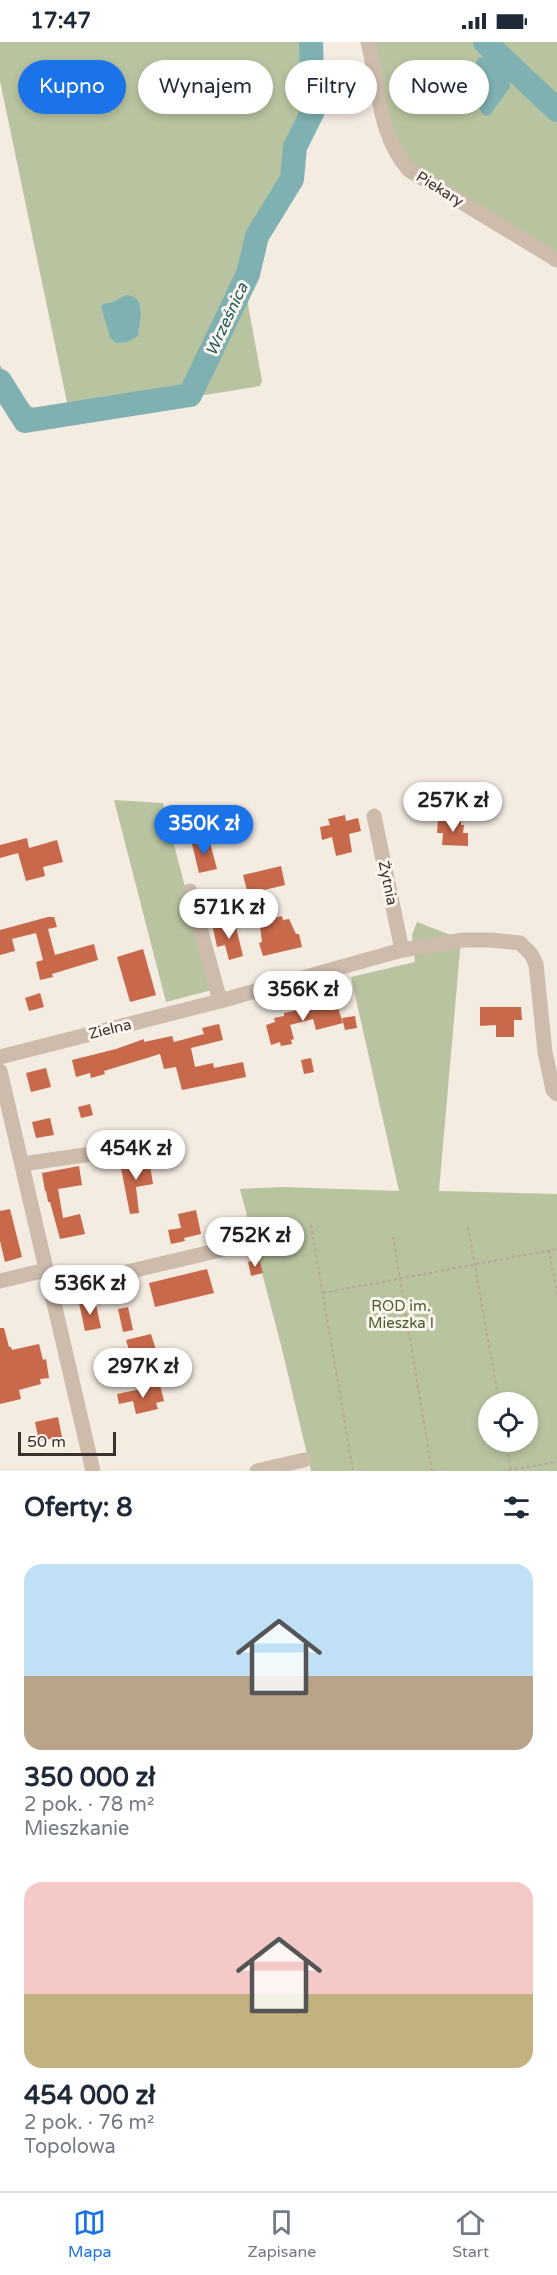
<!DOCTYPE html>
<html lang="pl">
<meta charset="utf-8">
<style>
:root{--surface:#fff;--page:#f6f6f7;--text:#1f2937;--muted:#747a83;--line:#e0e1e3;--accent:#1a73e8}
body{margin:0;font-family:"Varela Round",sans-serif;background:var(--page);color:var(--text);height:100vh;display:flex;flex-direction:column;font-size:22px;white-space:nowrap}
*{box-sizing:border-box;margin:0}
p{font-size:20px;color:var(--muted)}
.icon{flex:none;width:33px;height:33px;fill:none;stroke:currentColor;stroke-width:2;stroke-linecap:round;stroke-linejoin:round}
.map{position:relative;height:1429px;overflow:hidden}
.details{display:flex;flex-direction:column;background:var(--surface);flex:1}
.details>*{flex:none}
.banner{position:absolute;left:18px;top:18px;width:522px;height:54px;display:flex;gap:12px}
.buttons{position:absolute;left:478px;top:1350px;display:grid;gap:12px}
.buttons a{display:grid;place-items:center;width:60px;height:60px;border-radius:50%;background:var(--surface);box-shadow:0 3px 9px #0003;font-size:30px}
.scale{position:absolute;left:18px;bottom:15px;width:98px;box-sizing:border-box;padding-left:6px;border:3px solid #3b302b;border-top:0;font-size:16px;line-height:21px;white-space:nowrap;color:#3b302b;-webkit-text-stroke:4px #fbf5ee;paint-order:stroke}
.price{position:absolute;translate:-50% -51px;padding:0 14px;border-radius:21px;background:#fff;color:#222;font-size:20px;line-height:39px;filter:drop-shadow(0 2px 3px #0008)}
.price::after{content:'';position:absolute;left:50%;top:36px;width:18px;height:14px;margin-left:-9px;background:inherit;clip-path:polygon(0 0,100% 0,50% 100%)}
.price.selected{background:var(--accent);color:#fff}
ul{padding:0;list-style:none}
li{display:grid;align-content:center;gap:12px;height:318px;padding:0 24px}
li span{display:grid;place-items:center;height:186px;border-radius:18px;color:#555}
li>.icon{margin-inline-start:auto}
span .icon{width:108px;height:108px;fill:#fffc;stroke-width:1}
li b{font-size:26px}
h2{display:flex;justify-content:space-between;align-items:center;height:72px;padding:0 24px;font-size:26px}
.chip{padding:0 21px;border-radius:27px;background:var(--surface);box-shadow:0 3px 9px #0003;font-size:21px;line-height:54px}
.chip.selected{background:var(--accent);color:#fff}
.status{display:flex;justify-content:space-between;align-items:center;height:42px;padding:0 30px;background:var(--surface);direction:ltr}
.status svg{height:16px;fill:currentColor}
.menu{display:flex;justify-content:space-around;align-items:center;height:84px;border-top:2px solid var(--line);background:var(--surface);font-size:16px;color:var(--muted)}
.menu a{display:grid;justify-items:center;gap:3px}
.menu .selected{color:var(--accent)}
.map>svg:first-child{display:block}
</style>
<div class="status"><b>17:47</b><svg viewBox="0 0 49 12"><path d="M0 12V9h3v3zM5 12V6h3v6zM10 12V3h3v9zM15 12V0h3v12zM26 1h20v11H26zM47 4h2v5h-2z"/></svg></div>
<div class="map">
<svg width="557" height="1429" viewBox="0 0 557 1429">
<rect width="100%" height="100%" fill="#f4ebe1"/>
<g fill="#b8c4a0" fill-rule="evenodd">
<path d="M 0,0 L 314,0 L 315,70 L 297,108 L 295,137 L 268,180 L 266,174 L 254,192 L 245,232 L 237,247 L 245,246 L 262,339 L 260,344 L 25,382 L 0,345 L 0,323 L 29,363 C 41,372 55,367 68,365 L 0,39 Z"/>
<path d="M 373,0 L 557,0 L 557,213 L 417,126 L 403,113 L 387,70 Z"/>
<path d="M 114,758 L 163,761 L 212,948 L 166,960 Z"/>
<path d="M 417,880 L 461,897 L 439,1149 L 557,1152 L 557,1429 L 311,1429 L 281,1303 L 240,1147 L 283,1145 L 399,1149 L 351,935 L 415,920 L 412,893 ZM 489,1360 L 528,1360 L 528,1400 L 489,1400 Z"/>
</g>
<g fill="#7fb0b2">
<path d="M 483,15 L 509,35 L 510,45 L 490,73 L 485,74 C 474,66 471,28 478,16 Z"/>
<path d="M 126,253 C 147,254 140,280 138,294 L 127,300 L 116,301 L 110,295 L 101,265 L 103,262 L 113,260 Z"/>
</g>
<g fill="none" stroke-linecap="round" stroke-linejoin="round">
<g stroke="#7fb0b2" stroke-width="24">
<path d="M 485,0 L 557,68"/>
<path d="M 0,339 L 25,379 L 190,353 L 248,232 L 257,194 L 292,137 L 295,105 L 313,69 L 311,0"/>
</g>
</g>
<g fill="#c8694b">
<path d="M 170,765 L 189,765 L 188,777 L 174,776 Z"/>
<path d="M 345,773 L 346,779 L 358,776 L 361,789 L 349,792 L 352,810 L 336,814 L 332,795 L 322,798 L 320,785 L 330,783 L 328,777 Z"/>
<path d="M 438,777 L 461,778 L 461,783 L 464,783 L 463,791 L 468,791 L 468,804 L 442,803 L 443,791 L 437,791 Z"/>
<path d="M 27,796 L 29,806 L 57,798 L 63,820 L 43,825 L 45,834 L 26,839 L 18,811 L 0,816 L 0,803 Z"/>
<path d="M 209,797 L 217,827 L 199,831 L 192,802 Z"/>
<path d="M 281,824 L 285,843 L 248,852 L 243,833 Z"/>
<path d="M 282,874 L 283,878 L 289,877 L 296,892 L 299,892 L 302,905 L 263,914 L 259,901 L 262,900 L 260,883 L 267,882 L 266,878 Z"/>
<path d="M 48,875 L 54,875 L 57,885 L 48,887 L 55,913 L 94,902 L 98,918 L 52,932 L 53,935 L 40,938 L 36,920 L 43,918 L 36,891 L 12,897 L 15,909 L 0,913 L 0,888 Z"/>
<path d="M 235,881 L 243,914 L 229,918 L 225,903 L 217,905 L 213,886 Z"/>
<path d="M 143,907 L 156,953 L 130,960 L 117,915 Z"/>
<path d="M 40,951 L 44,965 L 29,969 L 25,956 Z"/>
<path d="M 336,960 L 343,981 L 316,988 L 313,977 L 290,983 L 294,997 L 291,998 L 292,1002 L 281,1004 L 280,1000 L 271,1003 L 266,983 L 275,980 L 274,976 L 284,974 L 284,971 Z"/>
<path d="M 480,965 L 521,965 L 522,978 L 514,978 L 514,995 L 496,995 L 496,983 L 480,984 Z"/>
<path d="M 355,974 L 357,986 L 345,988 L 342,976 Z"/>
<path d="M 219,982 L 223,998 L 191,1006 L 195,1025 L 213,1021 L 214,1026 L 243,1020 L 246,1035 L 182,1048 L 176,1025 L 164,1027 L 160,1012 L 104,1029 L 105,1032 L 91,1036 L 90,1031 L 76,1035 L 72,1018 L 116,1007 L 144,997 L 144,1000 L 172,994 L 174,1000 L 204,992 L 202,986 Z"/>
<path d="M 311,1016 L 314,1030 L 304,1032 L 301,1018 Z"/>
<path d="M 46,1026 L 51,1045 L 31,1050 L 26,1031 Z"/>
<path d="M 90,1062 L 93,1073 L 81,1076 L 78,1065 Z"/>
<path d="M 50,1076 L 54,1093 L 36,1096 L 32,1080 Z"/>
<path d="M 149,1117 L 153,1142 L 136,1145 L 139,1171 L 130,1172 L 120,1121 Z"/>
<path d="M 79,1124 L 82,1143 L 58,1147 L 63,1176 L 80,1172 L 85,1192 L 60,1197 L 50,1160 L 48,1160 L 46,1149 L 45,1149 L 42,1131 Z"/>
<path d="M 10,1167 L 22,1215 L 5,1220 L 0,1199 L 0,1169 Z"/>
<path d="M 196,1168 L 201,1192 L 184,1196 L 185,1199 L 171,1202 L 168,1188 L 181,1186 L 178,1172 Z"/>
<path d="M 259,1217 L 263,1231 L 251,1234 L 248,1220 Z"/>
<path d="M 207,1227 L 214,1251 L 155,1265 L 149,1241 Z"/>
<path d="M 95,1258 L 101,1286 L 85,1289 L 79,1261 Z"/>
<path d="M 128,1265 L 133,1288 L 123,1290 L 118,1267 Z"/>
<path d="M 0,1286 L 4,1286 L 9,1305 L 11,1305 L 12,1308 L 39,1302 L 43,1318 L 46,1317 L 49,1336 L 40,1337 L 41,1342 L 19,1348 L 21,1357 L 0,1362 Z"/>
<path d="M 151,1292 L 157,1311 L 151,1312 L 153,1322 L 139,1325 L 138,1323 L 134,1324 L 126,1298 Z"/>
<path d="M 160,1343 L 164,1359 L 156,1361 L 158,1367 L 136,1372 L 133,1359 L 119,1362 L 117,1352 Z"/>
<path d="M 58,1375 L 62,1395 L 39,1399 L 35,1380 Z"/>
</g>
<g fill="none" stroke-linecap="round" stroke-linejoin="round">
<g stroke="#b9a596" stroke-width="2" stroke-dasharray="3 3" stroke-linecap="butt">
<path d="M 311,1183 L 353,1429"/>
<path d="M 468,1185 L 499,1360"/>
<path d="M 393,1195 L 432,1429"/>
<path d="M 549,1208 L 557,1253"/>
<path d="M 323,1251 L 557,1207"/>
<path d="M 506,1400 L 511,1429"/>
<path d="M 503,1429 L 557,1420"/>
</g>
<g stroke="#cdbbac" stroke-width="15">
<path d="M 368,0 C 379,42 378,94 409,128 L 557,218"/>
<path d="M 374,774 L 402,908"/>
<path d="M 190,849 L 220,959"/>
<path d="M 0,1015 L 220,959 L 402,908 L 464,898 L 491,898 L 520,901 L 531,912 L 536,922 L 545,1010 L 553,1048 L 557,1052"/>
<path d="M 0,1029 L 93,1429"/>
<path d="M 22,1122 L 148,1104"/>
<path d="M 0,1239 L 46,1228"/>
<path d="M 51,1248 L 241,1203"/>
<path d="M 257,1429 L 304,1418"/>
</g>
</g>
<g text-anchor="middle" stroke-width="6" stroke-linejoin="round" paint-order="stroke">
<g font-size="15" fill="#3b302b" stroke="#fbf5ee">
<text transform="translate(440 147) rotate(32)" y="5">Piekary</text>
<text transform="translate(388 841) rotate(78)" y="5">Żytnia</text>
<text transform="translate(110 987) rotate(-14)" y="5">Zielna</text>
</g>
<g font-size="15" fill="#4a5a2e" stroke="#fbf5ee">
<text x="401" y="1269">ROD im.<tspan x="401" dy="17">Mieszka I</tspan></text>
</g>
<g font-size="16" font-style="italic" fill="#1f5a5e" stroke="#fbf5ee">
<text transform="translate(226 277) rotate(-65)" y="6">Wrześnica</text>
</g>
</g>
</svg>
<div class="buttons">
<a><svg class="icon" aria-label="locate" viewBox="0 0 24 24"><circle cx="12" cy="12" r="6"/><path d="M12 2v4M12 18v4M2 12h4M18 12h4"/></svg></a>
</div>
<div class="scale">50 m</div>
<b class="price" style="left:453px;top:791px">257K zł</b>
<b class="price selected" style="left:204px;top:814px">350K zł</b>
<b class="price" style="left:229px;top:898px">571K zł</b>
<b class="price" style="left:303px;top:980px">356K zł</b>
<b class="price" style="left:136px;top:1139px">454K zł</b>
<b class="price" style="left:255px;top:1226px">752K zł</b>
<b class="price" style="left:90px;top:1274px">536K zł</b>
<b class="price" style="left:143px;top:1357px">297K zł</b>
<div class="banner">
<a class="chip selected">Kupno</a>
<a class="chip">Wynajem</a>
<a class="chip">Filtry</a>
<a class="chip">Nowe</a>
</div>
</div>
<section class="details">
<h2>Oferty: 8<svg class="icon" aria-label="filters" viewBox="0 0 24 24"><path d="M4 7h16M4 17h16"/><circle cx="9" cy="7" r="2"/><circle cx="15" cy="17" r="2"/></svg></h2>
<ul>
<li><span style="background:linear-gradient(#bfe0f5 60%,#b9a48a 0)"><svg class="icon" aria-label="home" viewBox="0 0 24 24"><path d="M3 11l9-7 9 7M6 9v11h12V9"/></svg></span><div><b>350 000 zł</b><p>2 pok. · 78 m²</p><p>Mieszkanie</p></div></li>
<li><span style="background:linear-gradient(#f6c9c9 60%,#c2b280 0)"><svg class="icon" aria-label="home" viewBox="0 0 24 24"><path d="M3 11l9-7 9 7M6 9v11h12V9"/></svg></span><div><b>454 000 zł</b><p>2 pok. · 76 m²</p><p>Topolowa</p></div></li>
</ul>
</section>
<nav class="menu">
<a class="selected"><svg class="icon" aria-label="map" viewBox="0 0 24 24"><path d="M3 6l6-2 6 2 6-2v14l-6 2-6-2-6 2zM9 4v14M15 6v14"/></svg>Mapa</a>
<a><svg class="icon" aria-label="saved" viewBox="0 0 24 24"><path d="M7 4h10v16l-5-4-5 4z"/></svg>Zapisane</a>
<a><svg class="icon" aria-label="home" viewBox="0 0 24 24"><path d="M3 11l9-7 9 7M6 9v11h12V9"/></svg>Start</a>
</nav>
